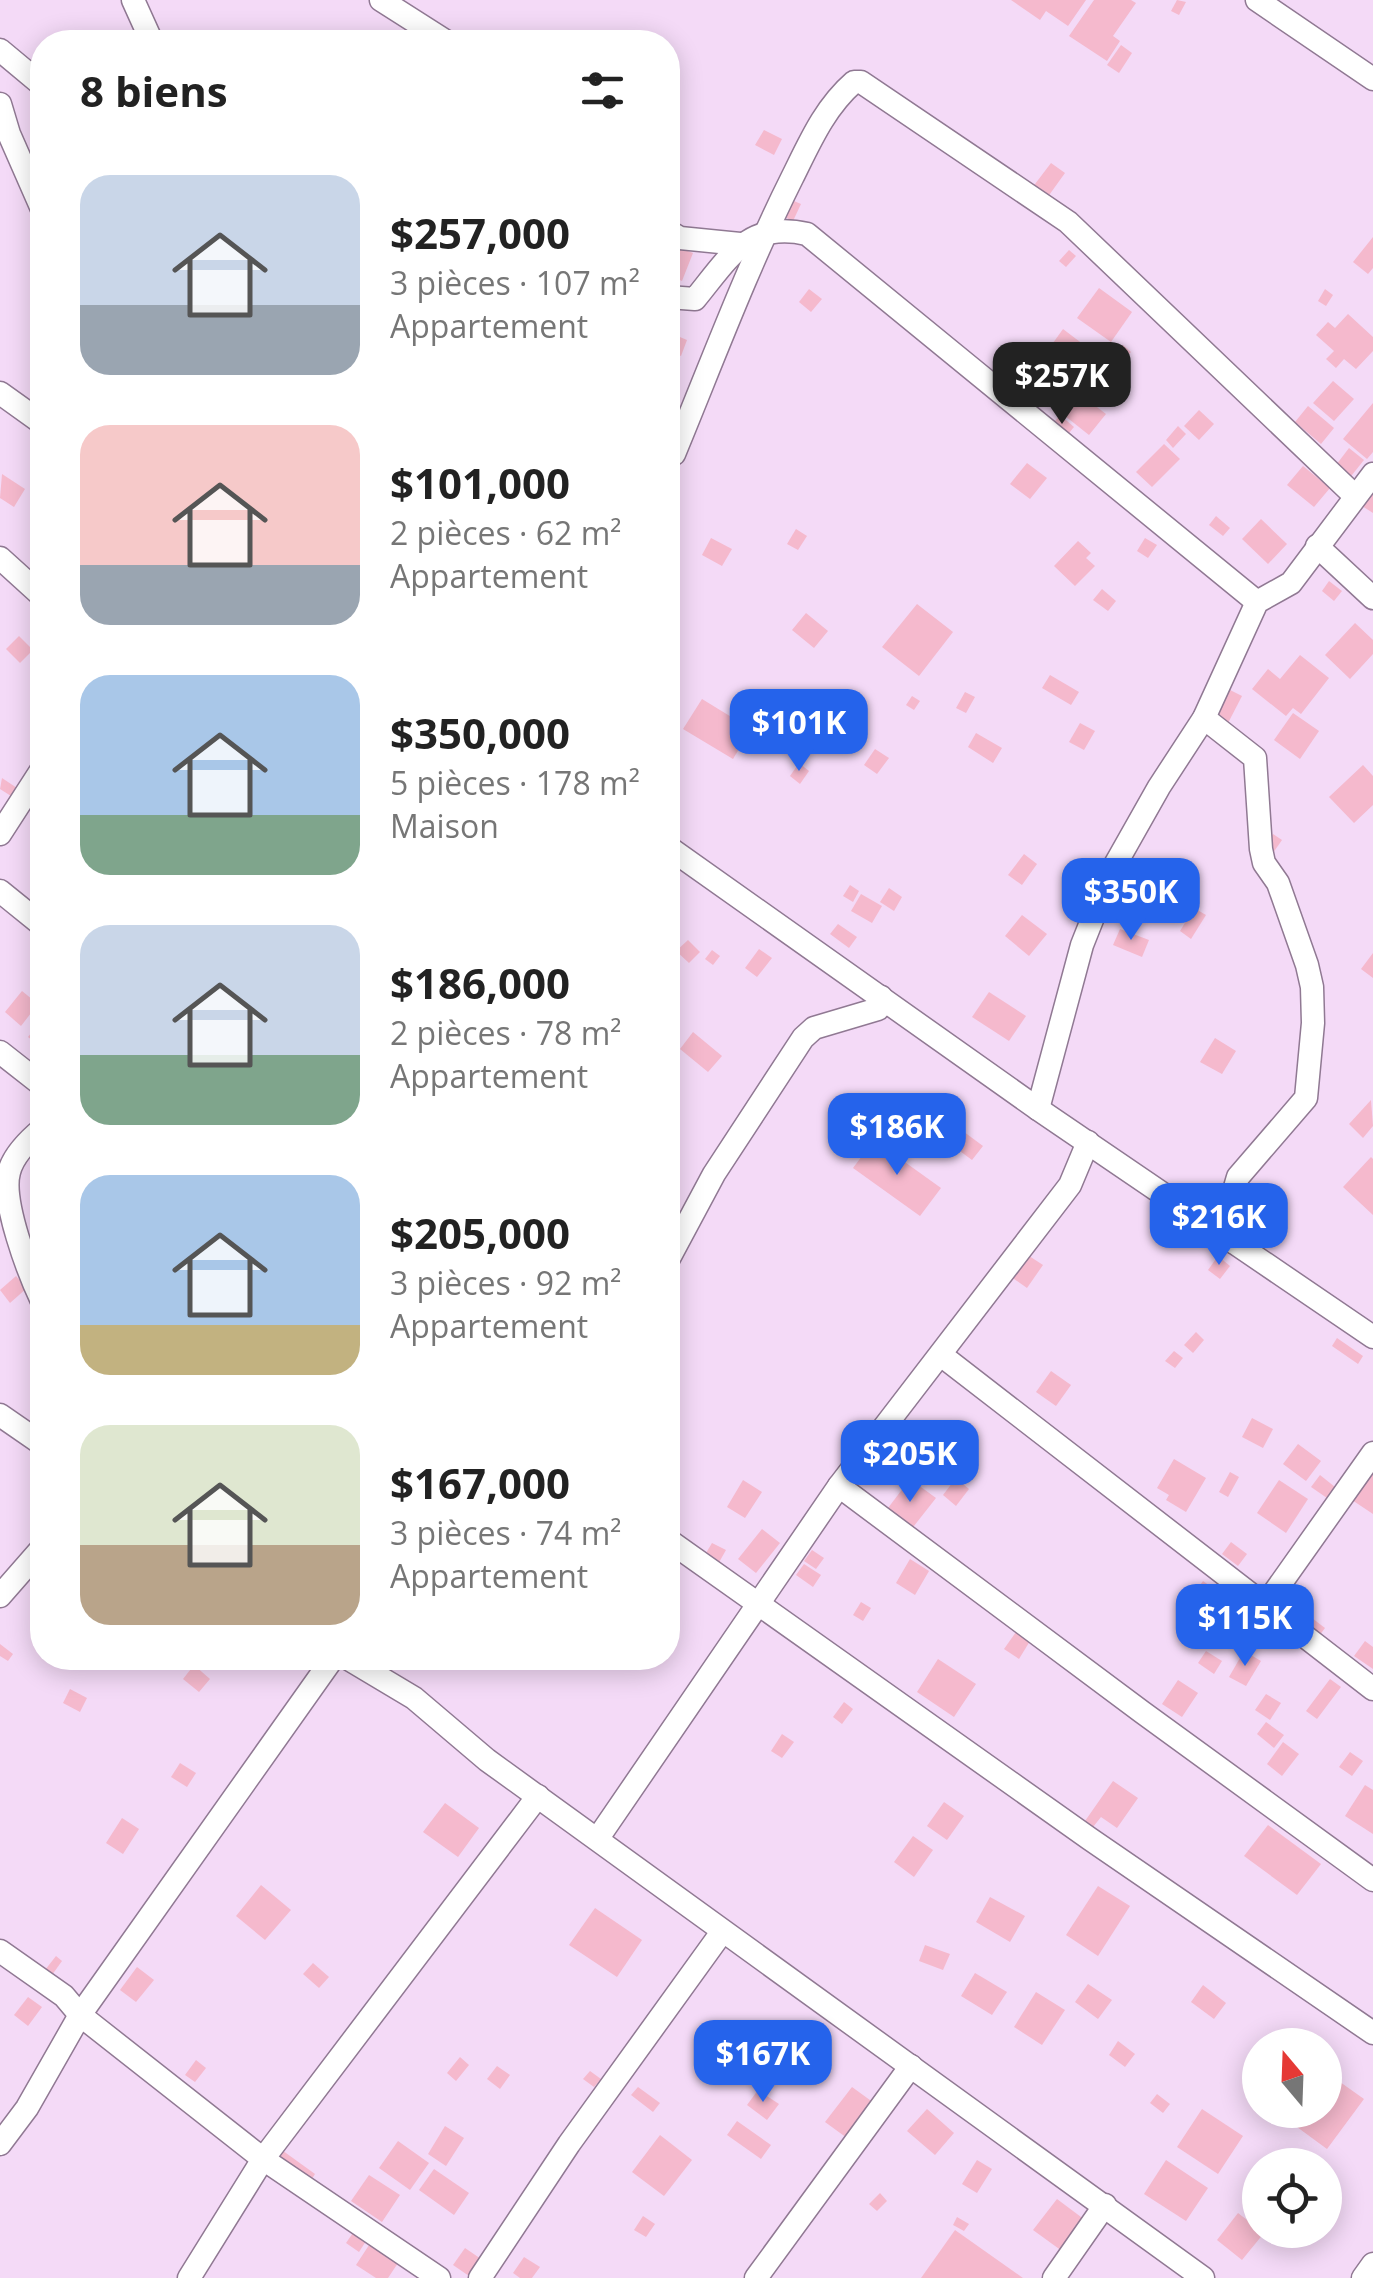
<!DOCTYPE html>
<html lang="fr">
<meta charset="utf-8">
<style>
:root{--surface:#fff;--page:#f2f2f2;--text:#222;--muted:#767676;--accent:#2563eb}
body{margin:0;font-family:"Open Sans",sans-serif;background:var(--page);color:var(--text);height:100vh;display:flex;flex-direction:column;font-size:38px;white-space:nowrap}
*{box-sizing:border-box;margin:0}
p{font-size:32px;color:var(--muted)}
.icon{flex:none;width:55px;height:55px;fill:none;stroke:currentColor;stroke-width:2;stroke-linecap:round;stroke-linejoin:round}
.map{position:relative;flex:1;overflow:hidden}
.panel{position:absolute;left:30px;top:30px;width:650px;height:1640px;display:flex;flex-direction:column;background:var(--surface);border-radius:40px;box-shadow:0 5px 25px #0003}
.panel>*{flex:none}
.needle{width:65px;rotate:341deg}
.fabs{position:absolute;left:1242px;top:2028px;display:grid;gap:20px}
.fabs a{display:grid;place-items:center;width:100px;height:100px;border-radius:50%;background:var(--surface);box-shadow:0 5px 25px #0003;font-size:50px}
.price{position:absolute;translate:-50% -85px;padding:0 22px;border-radius:20px;background:var(--accent);color:#fff;font-size:32px;line-height:65px;filter:drop-shadow(0 2px 5px #0008)}
.price::after{content:'';position:absolute;left:50%;top:60px;width:30px;height:22px;margin-left:-15px;background:inherit;clip-path:polygon(0 0,100% 0,50% 100%)}
.price.selected{background:#222;color:#fff}
ul{padding:0;list-style:none}
li{display:flex;align-items:center;gap:30px;height:250px;padding:0 50px}
li span{display:grid;place-items:center;flex:none;width:280px;height:200px;border-radius:30px;color:#555}
li>.icon{margin-inline-start:auto}
span .icon{width:120px;height:120px;fill:#fffc;stroke-width:1}
li b{font-size:42px}
h2{display:flex;justify-content:space-between;align-items:center;height:120px;padding:0 50px;font-size:42px}
.map>svg:first-child{display:block}
</style>
<div class="map">
<svg width="1373" height="2278" viewBox="0 0 1373 2278">
<rect width="100%" height="100%" fill="#f4daf7"/>
<g fill="#f5b9cd">
<path d="M 1011,0 L 1086,0 L 1068,26 L 1046,11 L 1040,20 Z"/>
<path d="M 1094,0 L 1131,0 L 1136,3 L 1113,36 L 1120,41 L 1107,61 L 1069,36 Z"/>
<path d="M 1177,0 L 1186,2 L 1179,15 L 1171,11 Z"/>
<path d="M 1121,45 L 1132,53 L 1119,73 L 1107,65 Z"/>
<path d="M 764,130 L 782,139 L 774,155 L 755,145 Z"/>
<path d="M 1051,163 L 1065,173 L 1047,198 L 1032,188 Z"/>
<path d="M 787,198 L 801,204 L 793,221 L 779,214 Z"/>
<path d="M 1373,237 L 1373,268 L 1368,274 L 1353,262 Z"/>
<path d="M 668,243 L 693,253 L 682,281 L 668,275 Z"/>
<path d="M 1069,250 L 1076,256 L 1066,267 L 1059,261 Z"/>
<path d="M 42,257 L 42,287 L 32,262 Z"/>
<path d="M 1099,288 L 1132,312 L 1111,342 L 1077,318 Z"/>
<path d="M 809,289 L 822,299 L 811,312 L 799,302 Z"/>
<path d="M 1325,289 L 1333,295 L 1326,306 L 1318,301 Z"/>
<path d="M 1348,314 L 1373,337 L 1373,351 L 1356,369 L 1344,359 L 1336,368 L 1326,359 L 1334,351 L 1316,335 L 1328,322 L 1335,328 Z"/>
<path d="M 1063,329 L 1088,348 L 1073,368 L 1048,350 Z"/>
<path d="M 668,332 L 687,340 L 681,356 L 668,351 Z"/>
<path d="M 1123,345 L 1131,352 L 1117,368 L 1109,361 Z"/>
<path d="M 1333,381 L 1354,399 L 1334,421 L 1313,403 Z"/>
<path d="M 1076,391 L 1106,414 L 1089,435 L 1060,412 Z"/>
<path d="M 1373,403 L 1373,452 L 1367,459 L 1343,439 Z"/>
<path d="M 1308,406 L 1334,428 L 1321,444 L 1295,422 Z"/>
<path d="M 1199,410 L 1214,424 L 1199,440 L 1184,426 Z"/>
<path d="M 1060,415 L 1074,427 L 1064,439 L 1050,427 Z"/>
<path d="M 1178,426 L 1186,434 L 1173,448 L 1166,440 Z"/>
<path d="M 1164,444 L 1180,459 L 1152,487 L 1136,472 Z"/>
<path d="M 1349,448 L 1364,460 L 1348,480 L 1333,469 Z"/>
<path d="M 1027,463 L 1047,478 L 1030,499 L 1010,484 Z"/>
<path d="M 1303,466 L 1330,488 L 1314,507 L 1287,485 Z"/>
<path d="M 2,474 L 25,489 L 14,507 L 0,498 Z"/>
<path d="M 1373,491 L 1373,513 L 1362,506 Z"/>
<path d="M 1216,516 L 1230,528 L 1223,536 L 1209,525 Z"/>
<path d="M 1261,519 L 1287,544 L 1268,564 L 1242,539 Z"/>
<path d="M 796,529 L 807,536 L 798,550 L 787,544 Z"/>
<path d="M 711,538 L 732,549 L 722,566 L 702,555 Z"/>
<path d="M 1145,538 L 1157,545 L 1148,558 L 1137,551 Z"/>
<path d="M 1078,541 L 1091,553 L 1086,558 L 1095,566 L 1075,586 L 1054,566 Z"/>
<path d="M 1329,581 L 1342,591 L 1334,601 L 1322,591 Z"/>
<path d="M 1102,589 L 1116,601 L 1108,611 L 1093,600 Z"/>
<path d="M 917,604 L 953,632 L 919,676 L 882,647 Z"/>
<path d="M 806,613 L 828,631 L 814,648 L 792,630 Z"/>
<path d="M 1355,623 L 1373,640 L 1373,654 L 1350,679 L 1325,655 Z"/>
<path d="M 19,636 L 33,650 L 20,663 L 6,649 Z"/>
<path d="M 1300,655 L 1329,678 L 1301,714 L 1293,708 L 1286,716 L 1252,689 L 1268,669 L 1280,679 Z"/>
<path d="M 1050,675 L 1079,692 L 1071,705 L 1042,688 Z"/>
<path d="M 1226,688 L 1242,696 L 1227,725 L 1211,716 Z"/>
<path d="M 965,692 L 975,697 L 966,713 L 956,708 Z"/>
<path d="M 912,696 L 920,701 L 914,710 L 906,705 Z"/>
<path d="M 702,699 L 751,729 L 733,759 L 683,729 Z"/>
<path d="M 1293,713 L 1319,731 L 1300,759 L 1274,740 Z"/>
<path d="M 1080,723 L 1095,731 L 1084,750 L 1069,742 Z"/>
<path d="M 976,733 L 1002,748 L 993,763 L 968,747 Z"/>
<path d="M 875,749 L 889,758 L 877,774 L 864,765 Z"/>
<path d="M 799,763 L 809,771 L 800,784 L 790,776 Z"/>
<path d="M 1363,765 L 1373,776 L 1373,805 L 1354,823 L 1329,797 Z"/>
<path d="M 2,778 L 17,788 L 11,796 L 0,789 Z"/>
<path d="M 1273,834 L 1282,840 L 1273,853 L 1264,847 Z"/>
<path d="M 1024,854 L 1037,864 L 1022,885 L 1008,875 Z"/>
<path d="M 1159,867 L 1169,876 L 1161,886 L 1150,878 Z"/>
<path d="M 850,885 L 859,891 L 853,902 L 843,896 Z"/>
<path d="M 889,888 L 902,897 L 894,911 L 880,902 Z"/>
<path d="M 861,894 L 882,906 L 872,923 L 851,911 Z"/>
<path d="M 1194,908 L 1206,915 L 1191,939 L 1180,931 Z"/>
<path d="M 1022,915 L 1047,934 L 1029,956 L 1005,936 Z"/>
<path d="M 838,924 L 857,937 L 849,948 L 830,934 Z"/>
<path d="M 1120,929 L 1149,940 L 1142,957 L 1113,945 Z"/>
<path d="M 688,940 L 700,952 L 689,963 L 676,951 Z"/>
<path d="M 759,949 L 772,958 L 757,977 L 745,968 Z"/>
<path d="M 712,950 L 720,956 L 713,965 L 705,959 Z"/>
<path d="M 1373,953 L 1373,978 L 1361,969 Z"/>
<path d="M 22,991 L 38,1004 L 21,1026 L 5,1012 Z"/>
<path d="M 989,992 L 1026,1016 L 1009,1041 L 972,1017 Z"/>
<path d="M 42,1019 L 42,1048 L 28,1037 Z"/>
<path d="M 693,1032 L 722,1056 L 708,1072 L 680,1049 Z"/>
<path d="M 1215,1038 L 1236,1051 L 1222,1074 L 1200,1062 Z"/>
<path d="M 1371,1100 L 1373,1126 L 1363,1138 L 1349,1124 Z"/>
<path d="M 952,1123 L 983,1146 L 972,1160 L 941,1137 Z"/>
<path d="M 874,1140 L 941,1188 L 920,1216 L 853,1168 Z"/>
<path d="M 1371,1157 L 1373,1159 L 1373,1215 L 1343,1187 Z"/>
<path d="M 42,1163 L 42,1190 L 30,1181 Z"/>
<path d="M 1023,1252 L 1043,1265 L 1027,1288 L 1007,1274 Z"/>
<path d="M 1218,1256 L 1230,1266 L 1220,1279 L 1208,1270 Z"/>
<path d="M 16,1276 L 27,1288 L 10,1303 L 0,1290 Z"/>
<path d="M 1196,1332 L 1204,1340 L 1193,1353 L 1184,1345 Z"/>
<path d="M 1337,1338 L 1363,1356 L 1358,1364 L 1332,1346 Z"/>
<path d="M 1174,1351 L 1183,1358 L 1175,1368 L 1165,1361 Z"/>
<path d="M 1051,1371 L 1071,1385 L 1056,1406 L 1036,1392 Z"/>
<path d="M 1252,1418 L 1273,1429 L 1263,1448 L 1242,1437 Z"/>
<path d="M 1298,1444 L 1321,1461 L 1306,1481 L 1283,1464 Z"/>
<path d="M 1174,1459 L 1206,1478 L 1186,1512 L 1166,1500 L 1169,1495 L 1157,1488 Z"/>
<path d="M 1373,1468 L 1373,1514 L 1352,1500 Z"/>
<path d="M 1230,1472 L 1239,1477 L 1228,1497 L 1219,1492 Z"/>
<path d="M 1320,1475 L 1335,1487 L 1327,1498 L 1311,1487 Z"/>
<path d="M 956,1478 L 969,1489 L 956,1506 L 943,1495 Z"/>
<path d="M 910,1479 L 936,1498 L 910,1531 L 885,1512 Z"/>
<path d="M 743,1480 L 762,1492 L 745,1518 L 727,1507 Z"/>
<path d="M 1279,1480 L 1308,1499 L 1286,1533 L 1257,1513 Z"/>
<path d="M 762,1529 L 780,1543 L 756,1573 L 738,1559 Z"/>
<path d="M 1231,1542 L 1247,1554 L 1238,1566 L 1222,1554 Z"/>
<path d="M 712,1543 L 726,1550 L 717,1566 L 703,1558 Z"/>
<path d="M 812,1550 L 824,1558 L 816,1569 L 804,1561 Z"/>
<path d="M 910,1559 L 929,1571 L 915,1595 L 896,1583 Z"/>
<path d="M 804,1564 L 821,1575 L 813,1587 L 796,1575 Z"/>
<path d="M 1203,1581 L 1217,1591 L 1197,1619 L 1183,1609 Z"/>
<path d="M 861,1602 L 871,1608 L 863,1621 L 853,1615 Z"/>
<path d="M 1308,1615 L 1325,1628 L 1316,1640 L 1299,1627 Z"/>
<path d="M 1016,1632 L 1030,1641 L 1019,1659 L 1004,1649 Z"/>
<path d="M 1365,1641 L 1373,1647 L 1373,1669 L 1354,1656 Z"/>
<path d="M 0,1644 L 13,1654 L 8,1661 L 0,1656 Z"/>
<path d="M 1206,1651 L 1222,1661 L 1214,1674 L 1198,1663 Z"/>
<path d="M 1244,1651 L 1261,1661 L 1246,1686 L 1229,1677 Z"/>
<path d="M 938,1659 L 976,1684 L 954,1717 L 917,1692 Z"/>
<path d="M 194,1665 L 210,1679 L 199,1692 L 183,1679 Z"/>
<path d="M 1330,1679 L 1341,1687 L 1317,1719 L 1306,1711 Z"/>
<path d="M 1178,1680 L 1198,1693 L 1182,1717 L 1162,1704 Z"/>
<path d="M 70,1689 L 87,1698 L 80,1712 L 63,1703 Z"/>
<path d="M 1266,1694 L 1281,1703 L 1270,1720 L 1255,1710 Z"/>
<path d="M 844,1702 L 853,1709 L 842,1724 L 833,1717 Z"/>
<path d="M 1266,1722 L 1284,1735 L 1274,1748 L 1257,1734 Z"/>
<path d="M 782,1734 L 794,1742 L 782,1758 L 771,1751 Z"/>
<path d="M 1283,1742 L 1299,1754 L 1282,1776 L 1267,1764 Z"/>
<path d="M 1350,1752 L 1363,1761 L 1352,1776 L 1339,1767 Z"/>
<path d="M 180,1763 L 196,1773 L 187,1787 L 171,1777 Z"/>
<path d="M 1113,1781 L 1138,1798 L 1117,1828 L 1101,1817 L 1093,1827 L 1085,1821 Z"/>
<path d="M 1365,1785 L 1373,1790 L 1373,1834 L 1345,1816 Z"/>
<path d="M 944,1802 L 964,1816 L 947,1840 L 927,1826 Z"/>
<path d="M 445,1803 L 479,1828 L 458,1857 L 423,1832 Z"/>
<path d="M 122,1818 L 139,1829 L 123,1854 L 106,1843 Z"/>
<path d="M 1268,1825 L 1321,1864 L 1297,1895 L 1244,1856 Z"/>
<path d="M 913,1836 L 933,1850 L 914,1877 L 894,1862 Z"/>
<path d="M 261,1885 L 291,1910 L 265,1940 L 236,1916 Z"/>
<path d="M 1098,1886 L 1130,1906 L 1098,1956 L 1066,1935 Z"/>
<path d="M 990,1897 L 1025,1916 L 1010,1942 L 976,1922 Z"/>
<path d="M 595,1908 L 642,1940 L 617,1977 L 569,1945 Z"/>
<path d="M 925,1945 L 950,1954 L 943,1970 L 919,1961 Z"/>
<path d="M 56,1956 L 62,1961 L 52,1975 L 45,1970 Z"/>
<path d="M 313,1963 L 329,1977 L 319,1988 L 303,1974 Z"/>
<path d="M 137,1967 L 154,1980 L 136,2002 L 120,1990 Z"/>
<path d="M 975,1973 L 1007,1992 L 992,2015 L 961,1996 Z"/>
<path d="M 1088,1984 L 1112,2000 L 1098,2019 L 1075,2002 Z"/>
<path d="M 1203,1985 L 1226,2003 L 1214,2019 L 1191,2002 Z"/>
<path d="M 1036,1992 L 1065,2010 L 1042,2045 L 1014,2027 Z"/>
<path d="M 28,1997 L 42,2007 L 28,2026 L 14,2015 Z"/>
<path d="M 1118,2041 L 1135,2054 L 1125,2067 L 1109,2055 Z"/>
<path d="M 797,2055 L 814,2068 L 802,2082 L 786,2069 Z"/>
<path d="M 460,2057 L 469,2065 L 456,2081 L 447,2073 Z"/>
<path d="M 196,2060 L 206,2068 L 195,2082 L 185,2075 Z"/>
<path d="M 497,2066 L 510,2075 L 500,2089 L 487,2079 Z"/>
<path d="M 590,2071 L 601,2079 L 594,2087 L 583,2079 Z"/>
<path d="M 1333,2077 L 1364,2099 L 1327,2149 L 1297,2127 L 1309,2110 L 1325,2110 L 1325,2088 Z"/>
<path d="M 638,2087 L 660,2103 L 653,2112 L 631,2095 Z"/>
<path d="M 852,2087 L 874,2103 L 847,2138 L 825,2122 Z"/>
<path d="M 758,2090 L 779,2104 L 767,2120 L 747,2105 Z"/>
<path d="M 1157,2094 L 1170,2104 L 1163,2113 L 1150,2103 Z"/>
<path d="M 927,2109 L 954,2133 L 935,2155 L 907,2131 Z"/>
<path d="M 1202,2109 L 1243,2136 L 1218,2174 L 1177,2147 Z"/>
<path d="M 737,2121 L 771,2145 L 761,2159 L 727,2135 Z"/>
<path d="M 445,2126 L 464,2138 L 446,2166 L 428,2154 Z"/>
<path d="M 660,2135 L 692,2160 L 664,2196 L 632,2172 Z"/>
<path d="M 398,2141 L 429,2163 L 410,2190 L 379,2168 Z"/>
<path d="M 279,2148 L 315,2174 L 308,2185 L 272,2158 Z"/>
<path d="M 977,2160 L 992,2169 L 977,2193 L 962,2184 Z"/>
<path d="M 1166,2160 L 1208,2188 L 1186,2221 L 1144,2194 Z"/>
<path d="M 434,2169 L 469,2193 L 454,2215 L 419,2190 Z"/>
<path d="M 369,2175 L 400,2195 L 382,2222 L 351,2201 Z"/>
<path d="M 880,2193 L 887,2201 L 877,2211 L 869,2204 Z"/>
<path d="M 1057,2199 L 1085,2220 L 1062,2251 L 1033,2230 Z"/>
<path d="M 1238,2213 L 1264,2233 L 1242,2260 L 1217,2240 Z"/>
<path d="M 643,2216 L 655,2224 L 646,2237 L 634,2230 Z"/>
<path d="M 957,2217 L 969,2224 L 964,2231 L 953,2225 Z"/>
<path d="M 357,2227 L 370,2235 L 359,2252 L 346,2243 Z"/>
<path d="M 955,2230 L 1023,2278 L 921,2278 Z"/>
<path d="M 373,2239 L 402,2257 L 388,2278 L 376,2278 L 356,2265 Z"/>
<path d="M 465,2248 L 484,2261 L 472,2278 L 453,2265 Z"/>
<path d="M 524,2257 L 540,2267 L 532,2278 L 520,2278 L 513,2273 Z"/>
</g>
<g fill="none" stroke-linecap="round" stroke-linejoin="round">
<defs>
<g id="minor">
<path d="M 133,0 L 152,42"/>
<path d="M 381,0 L 447,42"/>
<path d="M 1257,0 L 1373,79"/>
<path d="M 0,50 L 42,85"/>
<path d="M 0,104 L 9,134 L 42,209"/>
<path d="M 668,231 L 680,238 L 740,244"/>
<path d="M 668,297 L 695,299 C 728,259 748,220 807,234 L 1257,602"/>
<path d="M 0,393 L 42,423"/>
<path d="M 674,454 C 712,362 747,268 792,178 C 809,144 824,108 854,82 L 861,82 L 1068,222 L 1355,496"/>
<path d="M 1317,546 L 1373,598"/>
<path d="M 0,558 L 42,596"/>
<path d="M 1204,718 L 1255,758 L 1261,849 L 1264,863 L 1278,883 L 1307,965 L 1312,987 L 1313,1023 L 1306,1098 L 1238,1177 L 1233,1194 L 1233,1242"/>
<path d="M 0,834 L 42,769"/>
<path d="M 668,847 L 1038,1109 L 1373,1337"/>
<path d="M 0,891 L 42,925"/>
<path d="M 0,1052 L 42,1085"/>
<path d="M 1038,1109 L 1082,945 L 1111,872 L 1159,787 L 1204,718 L 1257,602 L 1291,583 L 1373,474"/>
<path d="M 42,1129 C 30,1139 13,1156 9,1172 C 1,1201 29,1274 42,1301"/>
<path d="M 668,1260 L 714,1174 L 803,1038 L 814,1028 L 878,1009 L 881,997"/>
<path d="M 941,1355 L 1373,1689"/>
<path d="M 0,1415 L 42,1444"/>
<path d="M 839,1486 L 1142,1712 L 1373,1880"/>
<path d="M 668,1540 L 1090,1839 L 1373,2033"/>
<path d="M 0,1596 L 42,1548"/>
<path d="M 1264,1607 L 1373,1453"/>
<path d="M 347,1658 L 414,1698 L 487,1760 L 1203,2278"/>
<path d="M 598,1838 L 839,1486 L 1070,1185 L 1088,1142"/>
<path d="M 0,1951 L 64,1996 L 80,2015 L 263,2159 L 439,2278"/>
<path d="M 0,2144 L 27,2108 L 80,2015 L 333,1658"/>
<path d="M 189,2278 L 263,2159 L 538,1796"/>
<path d="M 480,2278 L 569,2144 L 722,1932"/>
<path d="M 756,2278 L 911,2066"/>
<path d="M 1054,2278 L 1105,2205"/>
<path d="M 1363,2278 L 1373,2264"/>
</g>
</defs>
<use href="#minor" stroke="#907993" stroke-width="25"/>
<use href="#minor" stroke="#fff" stroke-width="22"/>
</g>
</svg>
<div class="fabs">
<a><svg class="needle" viewBox="-14 -14 28 28"><path d="M0-13l5 13h-10z" fill="#e53935"/><path d="M0 13l5-13h-10z" fill="#767676"/></svg></a>
<a><svg class="icon" aria-label="locate" viewBox="0 0 24 24"><circle cx="12" cy="12" r="6"/><path d="M12 2v4M12 18v4M2 12h4M18 12h4"/></svg></a>
</div>
<b class="price selected" style="left:1062px;top:427px">$257K</b>
<b class="price" style="left:799px;top:774px">$101K</b>
<b class="price" style="left:1131px;top:943px">$350K</b>
<b class="price" style="left:897px;top:1178px">$186K</b>
<b class="price" style="left:1219px;top:1268px">$216K</b>
<b class="price" style="left:910px;top:1505px">$205K</b>
<b class="price" style="left:1245px;top:1669px">$115K</b>
<b class="price" style="left:763px;top:2105px">$167K</b>
<section class="panel">
<h2>8 biens<svg class="icon" aria-label="filters" viewBox="0 0 24 24"><path d="M4 7h16M4 17h16"/><circle cx="9" cy="7" r="2"/><circle cx="15" cy="17" r="2"/></svg></h2>
<ul>
<li><span style="background:linear-gradient(#c9d6e8 65%,#9aa5b1 0)"><svg class="icon" aria-label="home" viewBox="0 0 24 24"><path d="M3 11l9-7 9 7M6 9v11h12V9"/></svg></span><div><b>$257,000</b><p>3 pièces · 107 m²</p><p>Appartement</p></div></li>
<li><span style="background:linear-gradient(#f6c9c9 70%,#9aa5b1 0)"><svg class="icon" aria-label="home" viewBox="0 0 24 24"><path d="M3 11l9-7 9 7M6 9v11h12V9"/></svg></span><div><b>$101,000</b><p>2 pièces · 62 m²</p><p>Appartement</p></div></li>
<li><span style="background:linear-gradient(#a9c7e8 70%,#7fa58c 0)"><svg class="icon" aria-label="home" viewBox="0 0 24 24"><path d="M3 11l9-7 9 7M6 9v11h12V9"/></svg></span><div><b>$350,000</b><p>5 pièces · 178 m²</p><p>Maison</p></div></li>
<li><span style="background:linear-gradient(#c9d6e8 65%,#7fa58c 0)"><svg class="icon" aria-label="home" viewBox="0 0 24 24"><path d="M3 11l9-7 9 7M6 9v11h12V9"/></svg></span><div><b>$186,000</b><p>2 pièces · 78 m²</p><p>Appartement</p></div></li>
<li><span style="background:linear-gradient(#a9c7e8 75%,#c2b280 0)"><svg class="icon" aria-label="home" viewBox="0 0 24 24"><path d="M3 11l9-7 9 7M6 9v11h12V9"/></svg></span><div><b>$205,000</b><p>3 pièces · 92 m²</p><p>Appartement</p></div></li>
<li><span style="background:linear-gradient(#dfe7d0 60%,#b9a48a 0)"><svg class="icon" aria-label="home" viewBox="0 0 24 24"><path d="M3 11l9-7 9 7M6 9v11h12V9"/></svg></span><div><b>$167,000</b><p>3 pièces · 74 m²</p><p>Appartement</p></div></li>
</ul>
</section>
</div>
